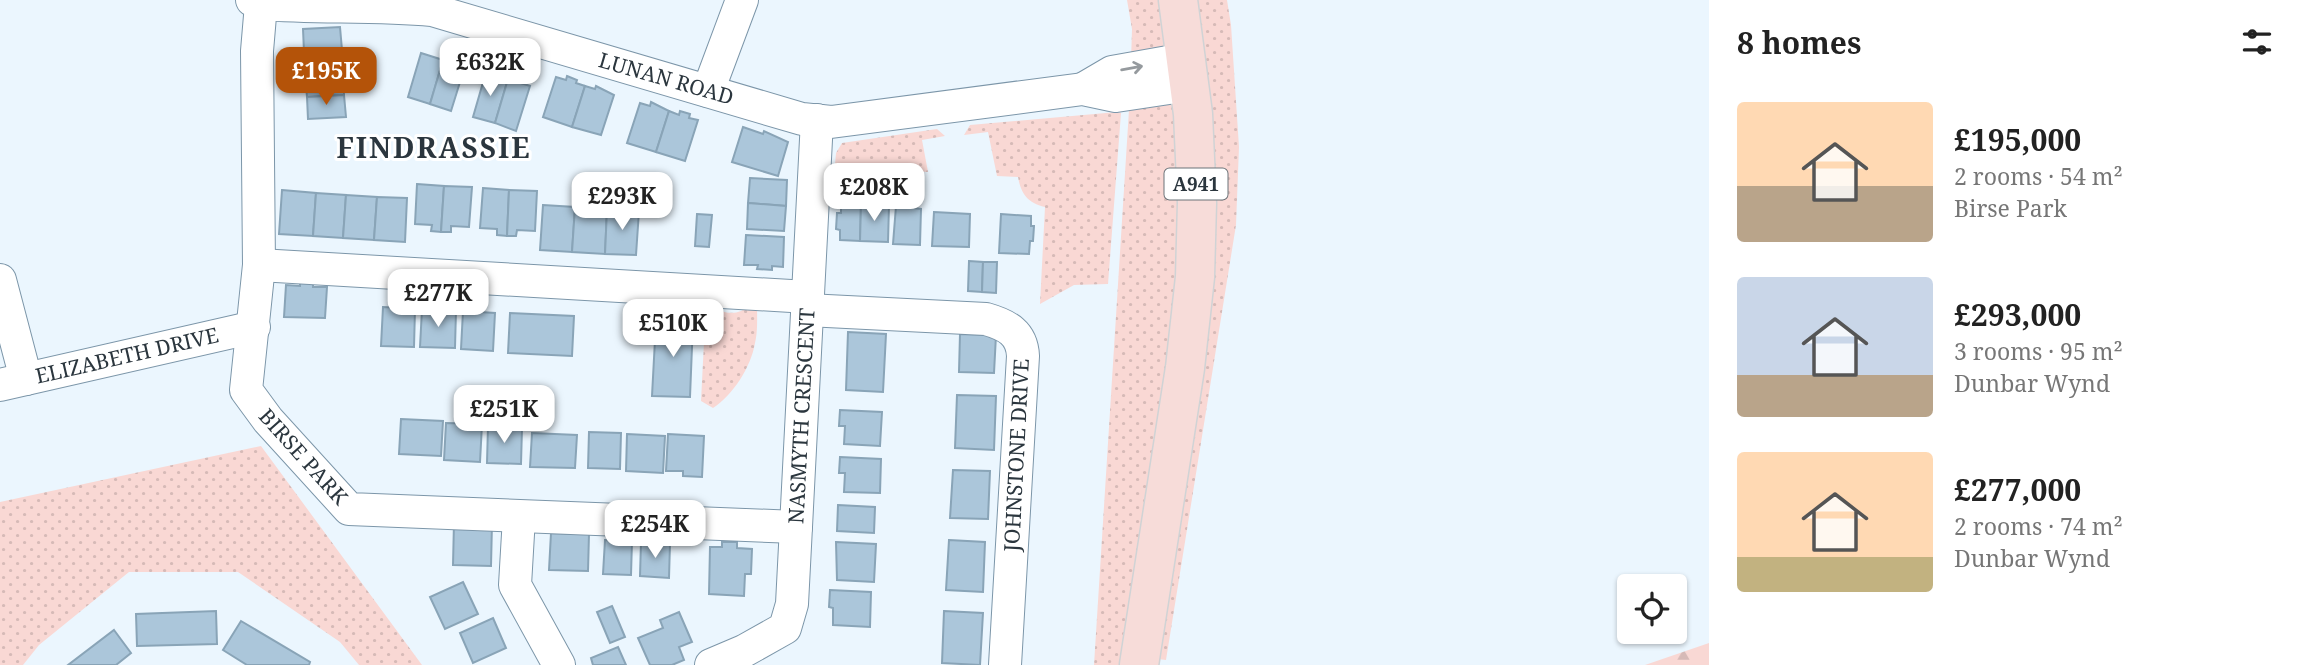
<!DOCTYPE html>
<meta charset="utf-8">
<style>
:root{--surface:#fff;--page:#f6f6f6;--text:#222;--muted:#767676;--accent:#b45309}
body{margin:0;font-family:"Noto Serif",serif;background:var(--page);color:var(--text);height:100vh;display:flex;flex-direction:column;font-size:26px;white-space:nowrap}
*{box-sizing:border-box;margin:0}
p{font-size:23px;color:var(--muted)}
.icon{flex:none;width:38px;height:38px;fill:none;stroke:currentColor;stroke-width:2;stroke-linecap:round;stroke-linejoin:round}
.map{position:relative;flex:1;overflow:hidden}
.side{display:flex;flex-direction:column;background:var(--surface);width:595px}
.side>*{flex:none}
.tools{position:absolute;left:1617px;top:574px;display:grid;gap:14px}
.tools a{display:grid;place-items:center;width:70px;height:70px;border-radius:7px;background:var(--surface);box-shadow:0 2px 5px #0004;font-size:35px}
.price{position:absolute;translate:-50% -60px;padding:0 16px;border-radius:14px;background:#fff;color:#222;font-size:23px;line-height:46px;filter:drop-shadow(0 2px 4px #0008)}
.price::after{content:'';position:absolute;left:50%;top:42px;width:21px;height:16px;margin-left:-10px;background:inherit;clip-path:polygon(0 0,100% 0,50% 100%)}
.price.selected{background:var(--accent);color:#fff}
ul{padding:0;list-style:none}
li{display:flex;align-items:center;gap:21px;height:175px;padding:0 28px}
li span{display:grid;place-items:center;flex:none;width:196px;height:140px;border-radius:7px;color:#555}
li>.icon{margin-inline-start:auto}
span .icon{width:84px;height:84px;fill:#fffc;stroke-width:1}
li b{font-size:30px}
h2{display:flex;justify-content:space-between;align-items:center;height:84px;padding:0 28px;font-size:30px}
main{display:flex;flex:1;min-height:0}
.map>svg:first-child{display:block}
</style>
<main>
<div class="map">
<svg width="1709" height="665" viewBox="0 0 1709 665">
<defs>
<pattern id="grass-dots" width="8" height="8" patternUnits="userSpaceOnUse" patternTransform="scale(1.75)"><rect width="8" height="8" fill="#f9d8d4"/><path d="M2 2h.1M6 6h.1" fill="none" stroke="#d6bab7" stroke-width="1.8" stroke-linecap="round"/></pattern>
<pattern id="forest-firs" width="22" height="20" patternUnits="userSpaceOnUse" patternTransform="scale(1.75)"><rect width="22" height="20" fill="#f9d8d4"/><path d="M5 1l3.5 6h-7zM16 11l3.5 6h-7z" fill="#d6bab7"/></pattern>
</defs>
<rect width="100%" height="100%" fill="#ebf6fe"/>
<g fill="url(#grass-dots)">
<path d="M 1127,0 L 1227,0 L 1231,25 L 1239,147 L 1236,225 L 1166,660 L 1140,657 L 1139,665 L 1094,665 L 1130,94 L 1132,29 Z"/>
<path d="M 1117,112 L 1121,113 L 1108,284 L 1074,285 L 1040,304 L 1045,207 C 1028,203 1021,194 1018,177 L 997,176 L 988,132 L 964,135 L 970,125 Z"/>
<path d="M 937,129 L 945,136 L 922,140 L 928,172 L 868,169 L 859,179 L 834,177 L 836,153 L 842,143 Z"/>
<path d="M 706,303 C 715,310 729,316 741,311 C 748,308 748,304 757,304 C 757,317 758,331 755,343 C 751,367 733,395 713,408 L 701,401 Z"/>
<path d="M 261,446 L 422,665 L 359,665 L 340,642 L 238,572 L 129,572 L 39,645 L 23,665 L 0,665 L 0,502 Z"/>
</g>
<path fill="url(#forest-firs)" d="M 1709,643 L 1709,665 L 1645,665 Z"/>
<g fill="#abc6da" stroke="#89a4b7" stroke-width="2">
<path d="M 340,27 L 342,50 L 304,52 L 303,29 Z"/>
<path d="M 342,50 L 343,72 L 305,74 L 304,52 Z"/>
<path d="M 421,53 L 443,60 L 430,104 L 408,97 Z"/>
<path d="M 443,60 L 465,66 L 451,111 L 430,104 Z"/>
<path d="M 343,72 L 344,95 L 307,97 L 305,74 Z"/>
<path d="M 486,72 L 508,79 L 495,123 L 473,117 Z"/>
<path d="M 567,76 L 577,80 L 576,83 L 585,86 L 572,127 L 543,117 L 556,77 L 566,80 Z"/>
<path d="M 508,79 L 530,86 L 516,131 L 495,123 Z"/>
<path d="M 585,86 L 595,89 L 596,86 L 614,95 L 601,135 L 572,127 Z"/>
<path d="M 344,95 L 346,117 L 308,119 L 307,97 Z"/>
<path d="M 651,102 L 669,111 L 656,152 L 627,143 L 640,103 L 650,106 Z"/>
<path d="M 669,111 L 679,115 L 680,111 L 690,114 L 689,118 L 698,120 L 685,161 L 656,152 Z"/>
<path d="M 743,127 L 763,134 L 764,131 L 788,142 L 778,176 L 732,162 Z"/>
<path d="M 750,178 L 787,180 L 786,206 L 748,203 Z"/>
<path d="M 417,184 L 444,186 L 441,232 L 431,231 L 432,225 L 415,224 Z"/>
<path d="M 444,186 L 472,187 L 469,227 L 451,226 L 451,232 L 441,232 Z"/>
<path d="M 483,188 L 509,190 L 507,236 L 497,235 L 497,229 L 480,228 Z"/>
<path d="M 282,190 L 316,193 L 313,236 L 279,234 Z"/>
<path d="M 509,190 L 537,191 L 535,231 L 517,230 L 516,236 L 507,236 Z"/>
<path d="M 316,193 L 346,195 L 343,238 L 313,236 Z"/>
<path d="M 346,195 L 377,197 L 374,240 L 343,238 Z"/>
<path d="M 377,197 L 407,198 L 405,242 L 374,240 Z"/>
<path d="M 748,203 L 786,206 L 784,231 L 747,229 Z"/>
<path d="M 841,203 L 861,204 L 860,241 L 840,240 L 840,230 L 836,229 L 837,213 L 841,213 Z"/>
<path d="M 861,204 L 889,205 L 888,242 L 860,241 Z"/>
<path d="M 543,205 L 575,207 L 572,252 L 540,250 Z"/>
<path d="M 896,206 L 921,209 L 920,245 L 893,244 Z"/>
<path d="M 575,207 L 607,209 L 605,254 L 572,252 Z"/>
<path d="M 607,209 L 639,211 L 636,255 L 605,254 Z"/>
<path d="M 934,212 L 970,214 L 969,247 L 932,246 Z"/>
<path d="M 697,214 L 712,215 L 709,247 L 695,246 Z"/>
<path d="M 1001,214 L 1031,216 L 1031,226 L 1034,226 L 1033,241 L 1030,241 L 1029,254 L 999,253 Z"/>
<path d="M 746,235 L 784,237 L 783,267 L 772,266 L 772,270 L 757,269 L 758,265 L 744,265 Z"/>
<path d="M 969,261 L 983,262 L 982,292 L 968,291 Z"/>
<path d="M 983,262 L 997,262 L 996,293 L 982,292 Z"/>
<path d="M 300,282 L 313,283 L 313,287 L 327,287 L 325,318 L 284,317 L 286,285 L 300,286 Z"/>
<path d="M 383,307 L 415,309 L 414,347 L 381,346 Z"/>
<path d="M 422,309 L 456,310 L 455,348 L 420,347 Z"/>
<path d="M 463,311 L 495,313 L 493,351 L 461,349 Z"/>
<path d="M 510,313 L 574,316 L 572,356 L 508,353 Z"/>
<path d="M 656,321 L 693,322 L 690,397 L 652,396 Z"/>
<path d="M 848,332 L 886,334 L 883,392 L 846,390 Z"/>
<path d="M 960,334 L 996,335 L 994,373 L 959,372 Z"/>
<path d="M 957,395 L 996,396 L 994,450 L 955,448 Z"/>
<path d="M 840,410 L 882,412 L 880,446 L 844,444 L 845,426 L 839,426 Z"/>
<path d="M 401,419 L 443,421 L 441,456 L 399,454 Z"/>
<path d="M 446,423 L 482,424 L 480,462 L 444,460 Z"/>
<path d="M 488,426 L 522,428 L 521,464 L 487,463 Z"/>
<path d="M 589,432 L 621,433 L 620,469 L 588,468 Z"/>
<path d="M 532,433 L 577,435 L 575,468 L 530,467 Z"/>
<path d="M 627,434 L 665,436 L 663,473 L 626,471 Z"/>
<path d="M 668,434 L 704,436 L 702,477 L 683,476 L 683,471 L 666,471 Z"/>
<path d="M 840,457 L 881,459 L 880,493 L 844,492 L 845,473 L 839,473 Z"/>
<path d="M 953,470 L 990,471 L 988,519 L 950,518 Z"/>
<path d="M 838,505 L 875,507 L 874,533 L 837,531 Z"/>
<path d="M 454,522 L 492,523 L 491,566 L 453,565 Z"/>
<path d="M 551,533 L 589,534 L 588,571 L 549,570 Z"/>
<path d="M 605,540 L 632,541 L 631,575 L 603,574 Z"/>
<path d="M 949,540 L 985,542 L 983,592 L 946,590 Z"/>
<path d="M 641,542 L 670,543 L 669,578 L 640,576 Z"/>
<path d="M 722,542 L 737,542 L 737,548 L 752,549 L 751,574 L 745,574 L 744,596 L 709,594 L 710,547 L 722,547 Z"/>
<path d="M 836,542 L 876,544 L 874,582 L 837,580 Z"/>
<path d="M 463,582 L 478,614 L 445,629 L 430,597 Z"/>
<path d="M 830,590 L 871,592 L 870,627 L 833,625 L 833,608 L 829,607 Z"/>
<path d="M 612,606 L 625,637 L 610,643 L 597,612 Z"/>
<path d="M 216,611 L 217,644 L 137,646 L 136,614 Z"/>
<path d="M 944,611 L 983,613 L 980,665 L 942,663 Z"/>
<path d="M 679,612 L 692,642 L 679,647 L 684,660 L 672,665 L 650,665 L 638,638 L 663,628 L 660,620 Z"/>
<path d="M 493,618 L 506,648 L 473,663 L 460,633 Z"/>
<path d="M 241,621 L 310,662 L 309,665 L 247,665 L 223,650 Z"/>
<path d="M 114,630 L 131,653 L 116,665 L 68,665 Z"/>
<path d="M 618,647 L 626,665 L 593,665 L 591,658 Z"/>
</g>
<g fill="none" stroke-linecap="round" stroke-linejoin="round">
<defs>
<g id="minor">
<path d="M 252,0 L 261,4 C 318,8 375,5 432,10 L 802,119 L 831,122 L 1083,89 L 1116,96 L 1189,85"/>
<path d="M 261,4 L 257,51 L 259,265 L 246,390 L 268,420 L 349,509 L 796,527"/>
<path d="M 1083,89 L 1112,72 L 1185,59"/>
<path d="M 708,91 L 742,0"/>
<path d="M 259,265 L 808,297"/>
<path d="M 0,280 L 26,379"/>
<path d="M 807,310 L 986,319 C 1007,325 1022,333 1023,356 L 1005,665"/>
<path d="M 0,385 L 254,327"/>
<path d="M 519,517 L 515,585 L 559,665"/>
<path d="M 711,665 L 744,651 L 785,628 L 792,604 L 817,120"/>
</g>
<path id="primary" d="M 1139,665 L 1185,368 L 1195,277 L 1197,203 L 1193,114 L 1178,0"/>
</defs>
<use href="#minor" stroke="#7c96a9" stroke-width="34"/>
<use href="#primary" stroke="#d0d3d5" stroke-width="41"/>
<use href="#minor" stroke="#fff" stroke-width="32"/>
<use href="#primary" stroke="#f7dcd9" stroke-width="38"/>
</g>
<defs><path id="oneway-shaft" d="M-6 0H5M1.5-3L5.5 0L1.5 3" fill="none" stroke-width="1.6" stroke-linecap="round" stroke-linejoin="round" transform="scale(1.75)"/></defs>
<use stroke="#959a9e" href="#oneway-shaft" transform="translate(1132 68) rotate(-10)"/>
<g text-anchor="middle" stroke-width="6" stroke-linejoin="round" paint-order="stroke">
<rect fill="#fff" stroke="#6b7278" stroke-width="2" x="1164.5" y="168.5" width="63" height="31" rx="5"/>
<g font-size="19" font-weight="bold" fill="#2b363e">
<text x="1196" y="191">A941</text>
</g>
<g font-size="21" fill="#2b363e" stroke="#fff">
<text transform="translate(666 79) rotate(16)" y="7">LUNAN ROAD</text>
<text transform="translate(127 356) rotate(-13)" y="7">ELIZABETH DRIVE</text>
<text transform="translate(802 416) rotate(-87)" y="7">NASMYTH CRESCENT</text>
<text transform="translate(1017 455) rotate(-87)" y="7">JOHNSTONE DRIVE</text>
<text transform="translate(303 457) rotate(48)" y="7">BIRSE PARK</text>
</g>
<g font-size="28" font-weight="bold" letter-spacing="2" fill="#2b363e" stroke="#fff">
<text x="434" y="158">FINDRASSIE</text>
</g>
</g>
</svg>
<div class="tools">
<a><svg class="icon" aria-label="locate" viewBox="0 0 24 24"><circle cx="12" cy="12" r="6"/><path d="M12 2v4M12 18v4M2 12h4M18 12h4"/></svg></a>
</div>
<b class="price" style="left:490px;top:98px">£632K</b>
<b class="price selected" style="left:326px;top:107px">£195K</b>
<b class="price" style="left:874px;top:223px">£208K</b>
<b class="price" style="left:622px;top:232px">£293K</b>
<b class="price" style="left:438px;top:329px">£277K</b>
<b class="price" style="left:673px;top:359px">£510K</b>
<b class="price" style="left:504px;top:445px">£251K</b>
<b class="price" style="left:655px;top:560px">£254K</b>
</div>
<section class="side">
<h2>8 homes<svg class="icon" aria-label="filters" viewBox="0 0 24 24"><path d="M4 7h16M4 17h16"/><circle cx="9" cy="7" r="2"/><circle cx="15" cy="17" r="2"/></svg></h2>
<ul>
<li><span style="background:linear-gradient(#ffd9b3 60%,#b9a48a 0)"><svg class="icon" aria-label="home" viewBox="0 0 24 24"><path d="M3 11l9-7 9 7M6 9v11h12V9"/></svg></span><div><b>£195,000</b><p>2 rooms · 54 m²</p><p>Birse Park</p></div></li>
<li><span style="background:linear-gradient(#c9d6e8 70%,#b9a48a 0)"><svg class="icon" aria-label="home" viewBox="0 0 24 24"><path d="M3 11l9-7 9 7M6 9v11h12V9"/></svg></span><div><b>£293,000</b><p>3 rooms · 95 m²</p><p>Dunbar Wynd</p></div></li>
<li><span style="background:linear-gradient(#ffd9b3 75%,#c2b280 0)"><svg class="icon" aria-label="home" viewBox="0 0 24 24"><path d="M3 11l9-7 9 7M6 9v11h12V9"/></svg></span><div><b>£277,000</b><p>2 rooms · 74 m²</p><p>Dunbar Wynd</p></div></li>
</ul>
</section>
</main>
